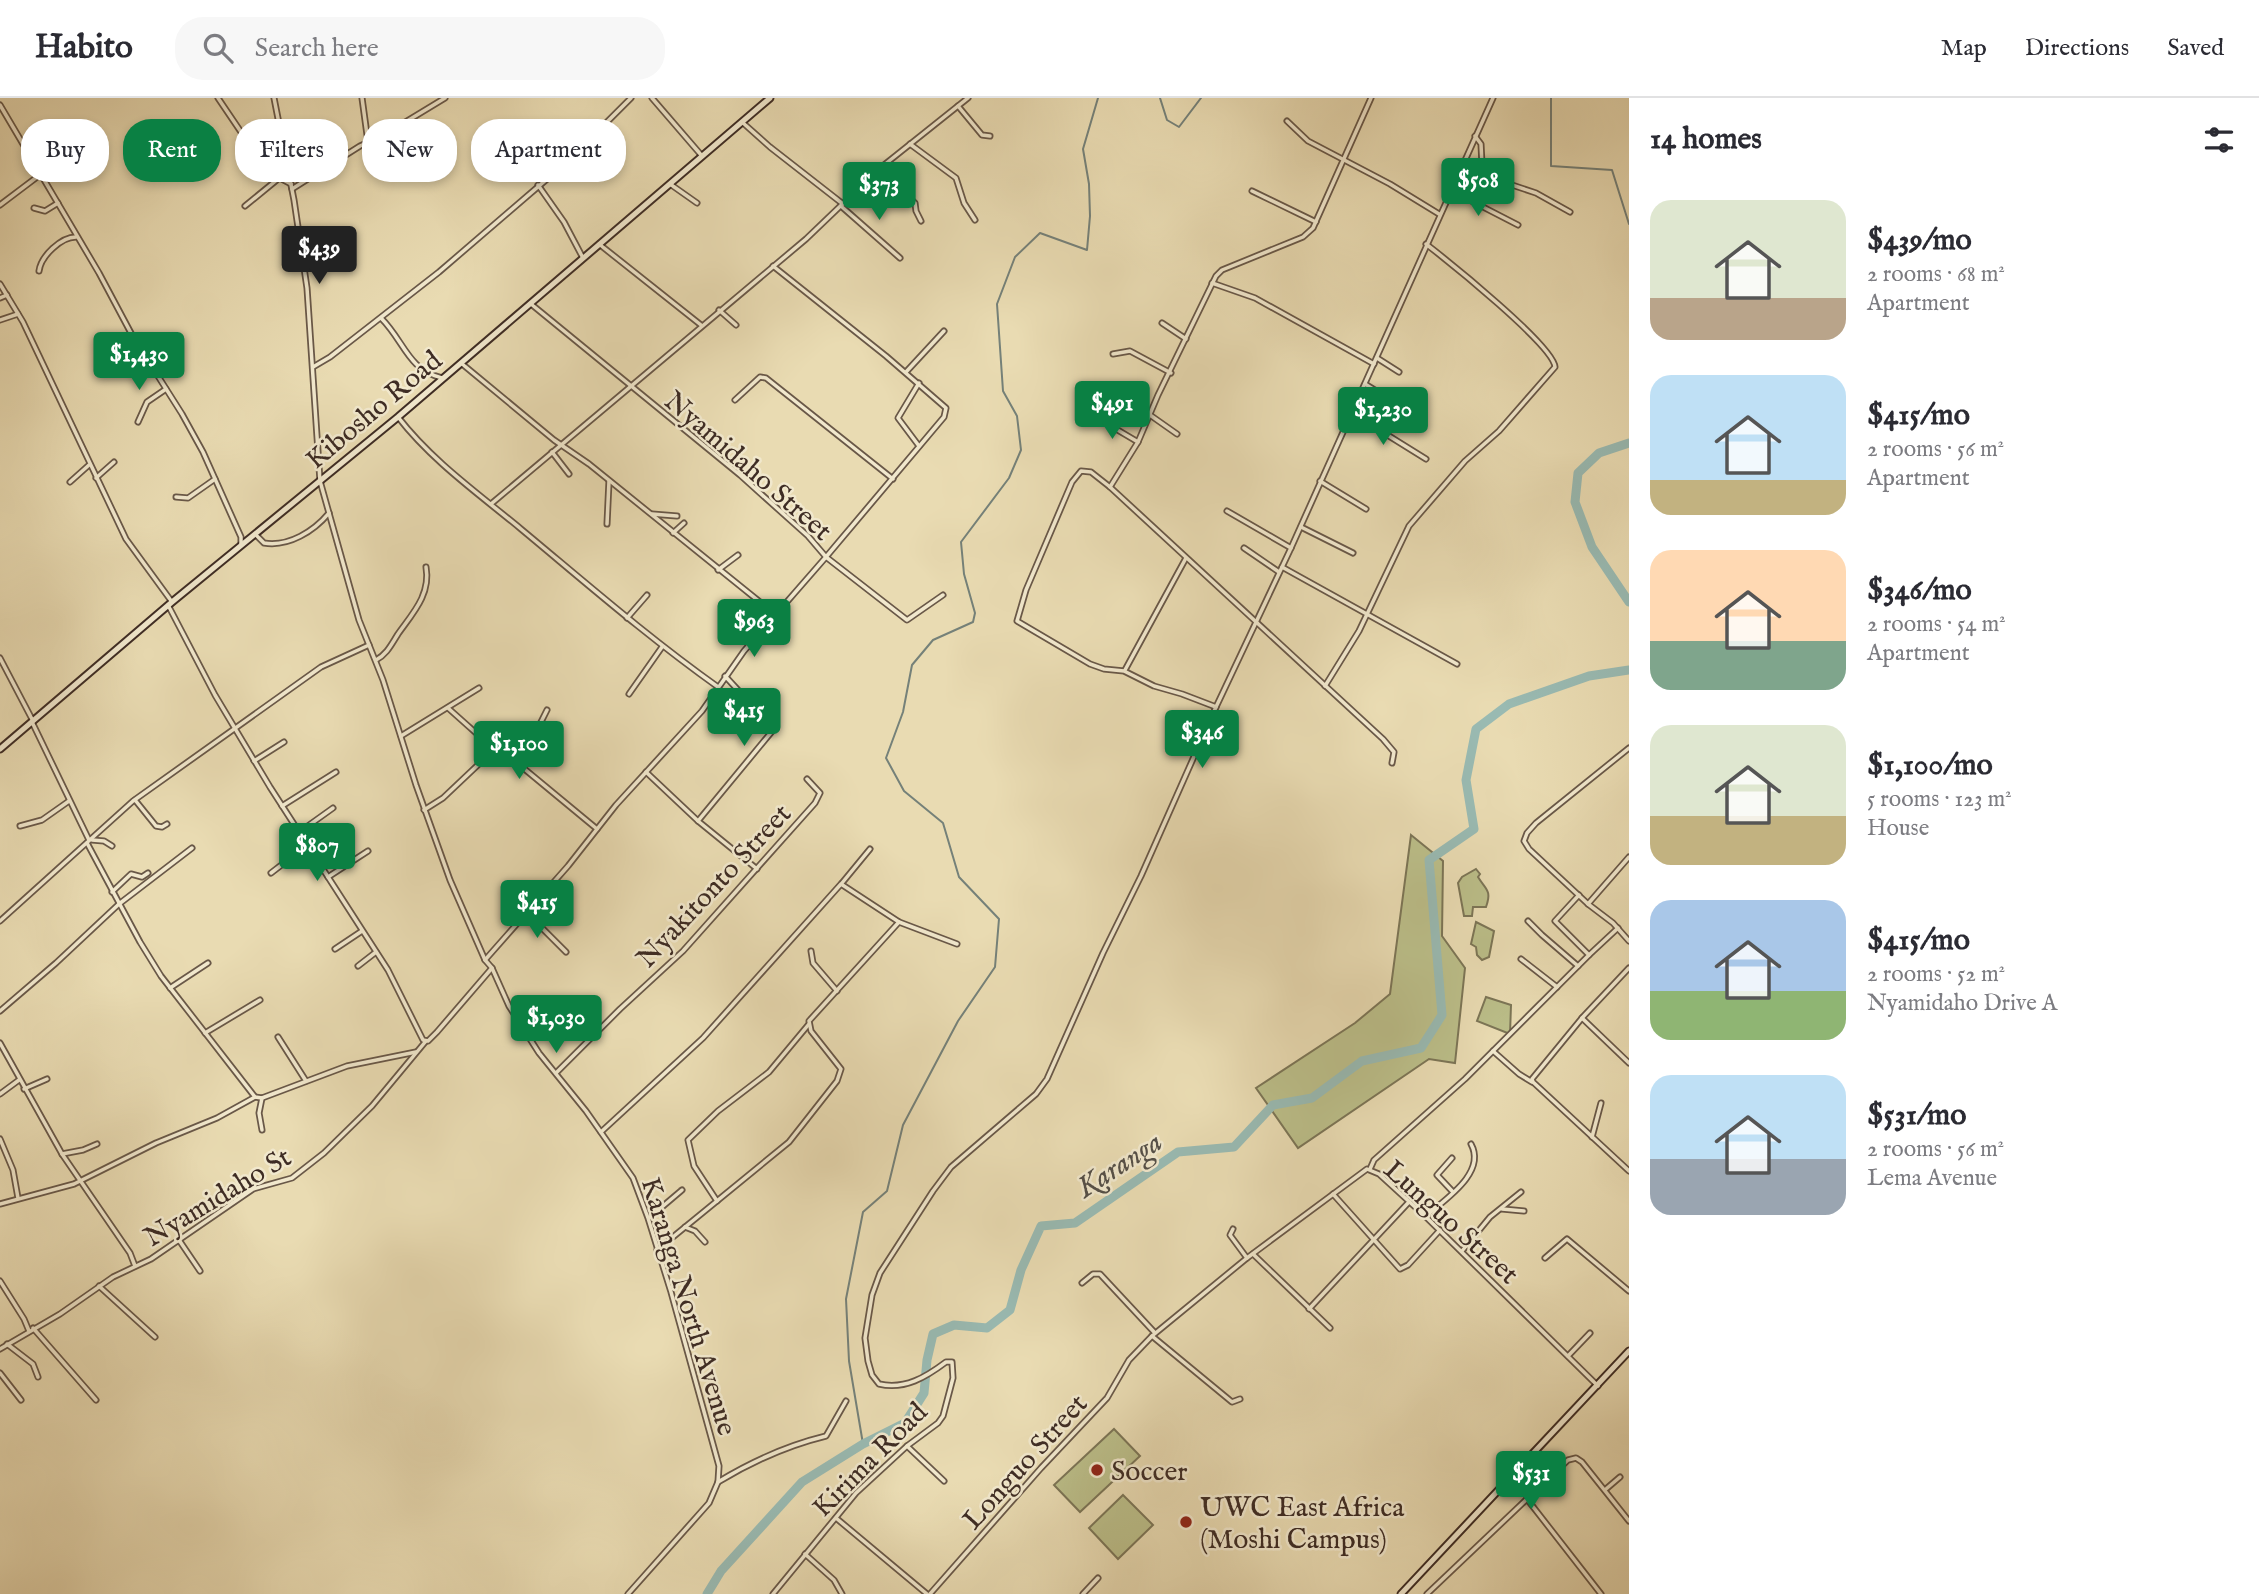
<!DOCTYPE html>
<meta charset="utf-8">
<style>
:root{--surface:#fff;--page:#f7f7f7;--text:#2b2b33;--muted:#7c7c81;--line:#e1e1e2;--accent:#0b8043}
body{margin:0;font-family:"IM FELL English",serif;background:var(--page);color:var(--text);height:100vh;display:flex;flex-direction:column;font-size:26px;white-space:nowrap}
*{box-sizing:border-box;margin:0}
p{font-size:23px;color:var(--muted)}
.icon{flex:none;width:38px;height:38px;fill:none;stroke:currentColor;stroke-width:2;stroke-linecap:round;stroke-linejoin:round}
.map{position:relative;flex:1;overflow:hidden}
.details{display:flex;flex-direction:column;background:var(--surface);width:630px}
.details>*{flex:none}
.guide{position:absolute;left:21px;top:21px;width:665px;height:63px;display:flex;gap:14px}
.price{position:absolute;translate:-50% -60px;padding:0 16px;border-radius:7px;background:var(--accent);color:#fff;font-size:23px;line-height:46px;filter:drop-shadow(0 2px 4px #0008)}
.price::after{content:'';position:absolute;left:50%;top:42px;width:21px;height:16px;margin-left:-10px;background:inherit;clip-path:polygon(0 0,100% 0,50% 100%)}
.price.current{background:#222;color:#fff}
ul{padding:0;list-style:none}
li{display:flex;align-items:center;gap:21px;height:175px;padding:0 21px}
li span{display:grid;place-items:center;flex:none;width:196px;height:140px;border-radius:21px;color:#555}
li>.icon{margin-inline-start:auto}
span .icon{width:84px;height:84px;fill:#fffc;stroke-width:1}
li b{font-size:30px}
h2{display:flex;justify-content:space-between;align-items:center;height:84px;padding:0 21px;font-size:30px}
.tag{padding:0 24px;border-radius:28px;background:var(--surface);box-shadow:0 4px 10px #0003;font-size:24px;line-height:63px}
.tag.current{background:var(--accent);color:#fff}
header{display:flex;align-items:center;gap:42px;box-sizing:border-box;height:98px;padding:0 35px;background:var(--surface);border-bottom:2px solid var(--line)}
header strong{font-size:33px}
nav{display:flex;gap:38px;margin-inline-start:auto;font-size:24px}
.search{width:490px;height:63px;background:var(--page);display:flex;align-items:center;gap:18px;box-sizing:border-box;padding:0 24px;border-radius:28px;color:var(--muted);font-size:26px}
main{display:flex;flex:1;min-height:0}
.map>svg:first-child{display:block}
</style>
<header>
<strong>Habito</strong>
<div class="search"><svg class="icon" aria-label="search" viewBox="0 0 24 24"><circle cx="10" cy="10" r="6"/><path d="M15 15l6 6"/></svg>Search here</div>
<nav><a>Map</a><a>Directions</a><a>Saved</a></nav>
</header>
<main>
<div class="map">
<svg width="1629" height="1496" viewBox="0 0 1629 1496">
<rect width="100%" height="100%" fill="#e9dbb2"/>
<filter id="stains"><feTurbulence type="fractalNoise" baseFrequency=".00286" numOctaves="4"/><feColorMatrix values="0 0 0 0 .2 0 0 0 0 .09 0 0 0 0 .02 0 0 0 .5 -.17"/></filter>
<radialGradient id="worn" r=".72"><stop offset=".6" stop-color="#630" stop-opacity="0"/><stop offset="1" stop-color="#630" stop-opacity=".3"/></radialGradient>
<g fill="#bbbe89" stroke="#7c7556" stroke-width="2">
<path d="M 1411,737 L 1443,763 L 1442,838 L 1465,870 L 1455,965 L 1429,961 L 1298,1050 L 1256,990 L 1355,925 L 1390,896 Z"/>
<path d="M 1476,771 L 1480,776 L 1478,779 C 1486,792 1492,792 1486,809 L 1473,809 L 1472,818 L 1464,818 L 1458,785 L 1462,779 Z"/>
<path d="M 1476,824 L 1494,833 L 1489,859 L 1482,862 L 1477,857 L 1476,849 L 1471,846 Z"/>
<path d="M 1486,899 L 1511,907 L 1510,936 L 1477,923 Z"/>
<path d="M 1114,1331 L 1140,1358 L 1080,1414 L 1054,1387 Z"/>
<path d="M 1123,1397 L 1153,1427 L 1118,1461 L 1089,1430 Z"/>
</g>
<g fill="none" stroke-linecap="round" stroke-linejoin="round">
<g stroke="#758179" stroke-width="2">
<path d="M 1160,0 L 1167,22 L 1179,29 L 1201,0"/>
<path d="M 1551,0 L 1551,68 L 1612,72 L 1629,126"/>
<path d="M 863,1346 L 849,1263 L 846,1201 L 863,1114 L 887,1093 L 903,1027 L 958,923 L 995,869 L 999,821 L 959,779 L 943,725 L 904,693 L 886,660 L 903,614 L 912,567 L 933,542 L 973,524 L 975,515 L 964,476 L 961,444 L 1009,380 L 1021,352 L 1017,318 L 1003,293 L 997,206 L 1015,159 L 1040,135 L 1087,152 L 1090,118 L 1089,86 L 1083,51 L 1098,0"/>
</g>
<g stroke="#99bab2" stroke-width="9">
<path d="M 1629,345 L 1599,355 L 1578,375 L 1575,404 L 1592,449 L 1629,504"/>
<path d="M 707,1496 L 721,1473 L 802,1384 L 863,1346 L 905,1325 L 924,1295 L 927,1262 L 933,1236 L 954,1227 L 987,1230 L 1010,1212 L 1021,1172 L 1041,1128 L 1075,1125 L 1178,1054 L 1234,1049 L 1273,1007 L 1312,1000 L 1362,963 L 1421,950 L 1442,917 L 1429,762 L 1474,731 L 1466,682 L 1476,631 L 1509,606 L 1589,578 L 1629,572"/>
</g>
<defs>
<g id="street">
<path d="M 218,0 L 268,74 L 291,86"/>
<path d="M 274,0 L 294,102 L 307,190 L 320,383 L 359,522 L 383,582 L 416,687 L 450,782 L 485,862 L 492,870 L 509,908 L 539,955 L 586,1013 L 633,1080 L 648,1120 L 671,1194 L 719,1368 L 718,1384 L 709,1405 L 628,1496"/>
<path d="M 362,0 L 368,44"/>
<path d="M 652,0 L 702,58"/>
<path d="M 0,7 L 99,175 L 132,237 L 182,316 L 203,354 L 241,439 L 241,446"/>
<path d="M 958,8 L 982,37 L 990,38"/>
<path d="M 1287,23 L 1308,43 L 1390,86 L 1439,116"/>
<path d="M 742,24 L 770,49 L 843,106"/>
<path d="M 1475,38 L 1481,46 L 1482,67 L 1491,80 L 1536,95 L 1570,114"/>
<path d="M 910,46 L 956,80 L 964,105 L 975,122"/>
<path d="M 879,71 L 915,105 L 916,113 L 921,123"/>
<path d="M 39,73 L 72,41"/>
<path d="M 670,86 L 697,105"/>
<path d="M 538,87 L 564,124 L 583,160"/>
<path d="M 292,91 L 360,48 L 384,37 L 445,0"/>
<path d="M 1450,92 L 1518,127"/>
<path d="M 1252,93 L 1316,124"/>
<path d="M 0,107 L 41,76"/>
<path d="M 245,108 L 278,81"/>
<path d="M 841,108 L 900,160"/>
<path d="M 34,110 L 45,113 L 58,105"/>
<path d="M 599,146 L 701,227"/>
<path d="M 773,168 L 886,258 L 946,310 L 944,319 L 826,459 L 907,522 L 943,497"/>
<path d="M 39,173 C 41,158 61,139 76,139"/>
<path d="M 1212,185 L 1255,200 L 1374,266"/>
<path d="M 0,186 L 23,224 L 126,441 L 172,504"/>
<path d="M 0,200 L 7,197"/>
<path d="M 719,212 L 736,227"/>
<path d="M 381,220 C 405,244 407,271 442,280"/>
<path d="M 0,222 L 18,216"/>
<path d="M 1162,225 L 1186,241"/>
<path d="M 1113,256 L 1130,253 L 1171,275"/>
<path d="M 1377,260 L 1399,274"/>
<path d="M 461,265 L 554,342 L 589,366 L 776,517"/>
<path d="M 313,269 L 330,259 L 439,174 L 568,63 L 631,0"/>
<path d="M 906,274 L 944,233"/>
<path d="M 919,285 L 898,320 L 919,348"/>
<path d="M 1365,286 L 1412,315"/>
<path d="M 735,302 L 760,279 L 766,280 L 893,381"/>
<path d="M 1352,315 L 1426,361"/>
<path d="M 1150,317 L 1177,336"/>
<path d="M 398,319 C 432,363 479,396 521,431 C 586,485 649,540 718,589"/>
<path d="M 1099,321 L 1138,344"/>
<path d="M 138,324 L 147,304 L 166,291"/>
<path d="M 552,354 L 569,376"/>
<path d="M 96,380 L 114,364"/>
<path d="M 1320,383 L 1366,411"/>
<path d="M 70,384 L 89,367"/>
<path d="M 1110,389 L 1138,344 L 1158,297 L 1216,178 L 1222,172 L 1303,139 L 1313,130 L 1371,0"/>
<path d="M 176,399 L 188,400 L 215,381"/>
<path d="M 491,406 L 806,141 L 879,71 L 968,0"/>
<path d="M 1227,413 L 1291,450"/>
<path d="M 652,416 L 677,418"/>
<path d="M 607,426 L 609,383"/>
<path d="M 1301,429 L 1353,455"/>
<path d="M 673,435 L 684,425"/>
<path d="M 256,437 L 264,445 C 289,449 314,433 329,415"/>
<path d="M 1244,450 L 1279,474"/>
<path d="M 1282,469 L 1457,566"/>
<path d="M 718,472 L 738,457"/>
<path d="M 168,507 L 215,597 L 270,689 L 388,872 L 423,942 L 428,943 L 437,934 L 492,870"/>
<path d="M 627,520 L 647,497"/>
<path d="M 0,560 L 33,623"/>
<path d="M 376,562 C 387,556 391,547 398,536 C 412,516 431,497 426,469"/>
<path d="M 1125,572 L 1186,460"/>
<path d="M 1325,588 L 1359,533 L 1409,428 L 1465,363 L 1499,333 L 1555,269 C 1554,248 1448,163 1426,146"/>
<path d="M 629,596 L 662,549"/>
<path d="M 1216,609 L 1182,596 L 1154,588 L 1124,573 L 1104,571 L 1090,566 L 1017,523 L 1026,492 L 1072,384 L 1081,373 L 1091,374 L 1110,389 L 1383,641 L 1394,654 L 1392,665"/>
<path d="M 448,610 L 504,660 L 516,664"/>
<path d="M 547,612 L 539,628 L 516,658 L 516,664 L 597,731"/>
<path d="M 32,624 L 89,742"/>
<path d="M 401,638 L 479,590"/>
<path d="M 1629,650 L 1536,725 L 1527,735 L 1524,743 L 1529,751 L 1588,806 L 1613,825 L 1629,843"/>
<path d="M 254,663 L 284,644"/>
<path d="M 646,674 L 698,723 L 757,771"/>
<path d="M 135,702 L 156,728 L 162,729 L 167,726"/>
<path d="M 282,708 L 336,674"/>
<path d="M 424,712 L 443,700 L 480,665"/>
<path d="M 698,723 L 774,631 L 725,578"/>
<path d="M 20,728 L 42,722 L 69,703"/>
<path d="M 298,735 L 333,710"/>
<path d="M 92,742 L 104,743 L 112,748"/>
<path d="M 87,745 L 140,844 L 161,878 L 255,999 L 262,1000 L 347,968 L 416,954"/>
<path d="M 271,775 L 306,748"/>
<path d="M 328,779 L 368,753"/>
<path d="M 842,785 L 870,751"/>
<path d="M 112,794 L 131,776 L 142,779 L 148,775"/>
<path d="M 1588,806 L 1629,759"/>
<path d="M 525,813 L 566,854"/>
<path d="M 0,823 L 133,703 L 321,569 L 369,547"/>
<path d="M 1528,823 L 1542,837 L 1578,868"/>
<path d="M 335,851 L 362,833"/>
<path d="M 811,853 L 813,865 L 837,893"/>
<path d="M 1589,857 L 1618,830"/>
<path d="M 1521,861 L 1557,889"/>
<path d="M 485,862 L 568,768 L 616,707 L 702,613 L 744,553 L 826,459 L 808,438 L 740,377 L 531,206"/>
<path d="M 358,868 L 376,854"/>
<path d="M 1629,870 L 1582,920 L 1532,981 L 1533,984 L 1629,1073"/>
<path d="M 170,890 L 208,865"/>
<path d="M 0,913 L 56,865 L 119,806 L 192,750"/>
<path d="M 1582,920 L 1629,965"/>
<path d="M 205,935 L 260,902"/>
<path d="M 278,939 L 306,983"/>
<path d="M 0,945 L 62,1056 L 130,1155 L 135,1168"/>
<path d="M 1493,953 L 1519,976 L 1532,984"/>
<path d="M 556,975 L 620,911 L 683,853 L 815,705 L 820,695 L 807,681"/>
<path d="M 24,991 L 47,981"/>
<path d="M 0,996 L 19,982"/>
<path d="M 262,1032 L 259,1015 L 262,1000"/>
<path d="M 601,1034 L 703,940 L 841,786 L 899,824 L 957,846"/>
<path d="M 1592,1039 L 1601,1005"/>
<path d="M 0,1041 L 13,1072 L 18,1100"/>
<path d="M 62,1056 L 83,1052 L 97,1046"/>
<path d="M 1452,1060 L 1437,1077 L 1453,1094"/>
<path d="M 1370,1071 L 1374,1062 L 1465,981 L 1589,857 L 1555,823 L 1579,797"/>
<path d="M 1333,1096 L 1400,1171 L 1408,1167 L 1440,1132"/>
<path d="M 717,1103 L 694,1068 L 688,1042 L 718,1013 L 769,974 L 809,926"/>
<path d="M 0,1106 L 74,1086 L 156,1045 L 217,1020 L 255,999"/>
<path d="M 1502,1111 L 1524,1113"/>
<path d="M 1426,1118 C 1444,1102 1487,1075 1471,1046"/>
<path d="M 649,1120 L 682,1092"/>
<path d="M 685,1129 L 695,1133 L 705,1144"/>
<path d="M 1233,1131 L 1230,1137 L 1247,1160"/>
<path d="M 179,1142 L 200,1173"/>
<path d="M 657,1152 L 789,1044 L 837,983 L 841,971 L 811,933 L 809,923 L 899,824"/>
<path d="M 1462,1153 L 1490,1119 L 1521,1094"/>
<path d="M 1253,1156 L 1330,1230"/>
<path d="M 1545,1160 L 1567,1141 L 1629,1193"/>
<path d="M 0,1183 L 24,1221 L 29,1233"/>
<path d="M 1082,1185 L 1093,1176 L 1100,1176 L 1155,1235"/>
<path d="M 99,1188 L 155,1239"/>
<path d="M 1309,1211 L 1408,1105"/>
<path d="M 33,1230 L 96,1302"/>
<path d="M 1152,1238 L 1232,1304 L 1240,1301"/>
<path d="M 7,1246 L 33,1266 L 38,1279"/>
<path d="M 0,1251 L 60,1216 L 113,1179 L 151,1161 L 253,1091 L 292,1080 L 324,1055 L 372,1008 L 426,943"/>
<path d="M 1568,1258 L 1590,1235"/>
<path d="M 0,1275 L 21,1302"/>
<path d="M 907,1348 L 944,1383"/>
<path d="M 718,1384 C 751,1364 789,1347 826,1338 L 846,1303"/>
<path d="M 1606,1391 L 1620,1379"/>
<path d="M 1527,1401 L 1601,1496"/>
<path d="M 836,1420 L 927,1496"/>
<path d="M 805,1456 L 834,1482 L 842,1496"/>
<path d="M 773,1496 L 856,1395 L 907,1348 L 938,1325 L 943,1318 L 953,1280 L 952,1264 L 946,1264 C 926,1279 905,1292 879,1286 L 872,1277 L 868,1263 L 865,1240 L 872,1197 L 880,1175 L 933,1093 L 951,1069 L 1036,996 L 1047,981 L 1103,855 L 1141,778 L 1216,609 L 1291,450 L 1493,0"/>
<path d="M 930,1496 L 1041,1370 L 1107,1300 L 1129,1262 L 1152,1238 L 1247,1160 L 1367,1071 L 1379,1076 L 1426,1119 L 1598,1288"/>
<path d="M 1083,1496 L 1098,1480"/>
<path d="M 1427,1496 L 1568,1362 L 1576,1360 L 1582,1364 L 1629,1423"/>
</g>
<g id="secondary">
<path d="M 0,651 L 172,504 L 398,319 L 770,0"/>
<path d="M 1401,1496 L 1629,1253"/>
</g>
</defs>
<use href="#street" stroke="#695848" stroke-width="7"/>
<use href="#secondary" stroke="#3e2c24" stroke-width="9"/>
<use href="#street" stroke="#f1e8cd" stroke-width="3.5"/>
<use href="#secondary" stroke="#f1e8cd" stroke-width="5"/>
</g>
<g fill="#8f2418" stroke="#f1e8cd" stroke-width="2.5">
<circle cx="1097" cy="1372" r="7"/>
<circle cx="1186" cy="1424" r="7"/>
</g>
<g text-anchor="middle" stroke-width="5" stroke-linejoin="round" paint-order="stroke">
<g font-size="28" fill="#3e2c24" stroke="#f1e8cd">
<text transform="translate(373 311) rotate(-40)" y="10">Kibosho Road</text>
<text transform="translate(749 367) rotate(41)" y="10">Nyamidaho Street</text>
<text transform="translate(713 787) rotate(-47)" y="10">Nyakitonto Street</text>
<text transform="translate(217 1098) rotate(-31)" y="10">Nyamidaho St</text>
<text transform="translate(1452 1123) rotate(42)" y="10">Lunguo Street</text>
<text transform="translate(690 1208) rotate(73)" y="10">Karanga North Avenue</text>
<text transform="translate(869 1361) rotate(-45)" y="10">Kirima Road</text>
<text transform="translate(1024 1363) rotate(-48)" y="10">Longuo Street</text>
</g>
<g font-size="28" fill="#3e2c24" stroke="#f1e8cd" text-anchor="start">
<text x="1111" y="1382">Soccer</text>
<text x="1200" y="1418">UWC East Africa<tspan x="1200" dy="32">(Moshi Campus)</tspan></text>
</g>
<g font-size="30" font-style="italic" fill="#555048" stroke="#f1e8cd">
<text transform="translate(1119 1066) rotate(-33)" y="10">Karanga</text>
</g>
</g>
<rect width="100%" height="100%" filter="url(#stains)"/>
<rect width="100%" height="100%" fill="url(#worn)"/>
</svg>
<b class="price" style="left:1478px;top:120px">$508</b>
<b class="price" style="left:879px;top:124px">$373</b>
<b class="price current" style="left:319px;top:188px">$439</b>
<b class="price" style="left:139px;top:294px">$1,430</b>
<b class="price" style="left:1112px;top:343px">$491</b>
<b class="price" style="left:1383px;top:349px">$1,230</b>
<b class="price" style="left:754px;top:561px">$963</b>
<b class="price" style="left:744px;top:650px">$415</b>
<b class="price" style="left:1202px;top:672px">$346</b>
<b class="price" style="left:519px;top:683px">$1,100</b>
<b class="price" style="left:317px;top:785px">$807</b>
<b class="price" style="left:537px;top:842px">$415</b>
<b class="price" style="left:556px;top:957px">$1,030</b>
<b class="price" style="left:1531px;top:1413px">$531</b>
<div class="guide">
<a class="tag">Buy</a>
<a class="tag current">Rent</a>
<a class="tag">Filters</a>
<a class="tag">New</a>
<a class="tag">Apartment</a>
</div>
</div>
<section class="details">
<h2>14 homes<svg class="icon" aria-label="filters" viewBox="0 0 24 24"><path d="M4 7h16M4 17h16"/><circle cx="9" cy="7" r="2"/><circle cx="15" cy="17" r="2"/></svg></h2>
<ul>
<li><span style="background:linear-gradient(#dfe7d0 70%,#b9a48a 0)"><svg class="icon" aria-label="home" viewBox="0 0 24 24"><path d="M3 11l9-7 9 7M6 9v11h12V9"/></svg></span><div><b>$439/mo</b><p>2 rooms · 68 m²</p><p>Apartment</p></div></li>
<li><span style="background:linear-gradient(#bfe0f5 75%,#c2b280 0)"><svg class="icon" aria-label="home" viewBox="0 0 24 24"><path d="M3 11l9-7 9 7M6 9v11h12V9"/></svg></span><div><b>$415/mo</b><p>2 rooms · 56 m²</p><p>Apartment</p></div></li>
<li><span style="background:linear-gradient(#ffd9b3 65%,#7fa58c 0)"><svg class="icon" aria-label="home" viewBox="0 0 24 24"><path d="M3 11l9-7 9 7M6 9v11h12V9"/></svg></span><div><b>$346/mo</b><p>2 rooms · 54 m²</p><p>Apartment</p></div></li>
<li><span style="background:linear-gradient(#dfe7d0 65%,#c2b280 0)"><svg class="icon" aria-label="home" viewBox="0 0 24 24"><path d="M3 11l9-7 9 7M6 9v11h12V9"/></svg></span><div><b>$1,100/mo</b><p>5 rooms · 123 m²</p><p>House</p></div></li>
<li><span style="background:linear-gradient(#a9c7e8 65%,#8fb573 0)"><svg class="icon" aria-label="home" viewBox="0 0 24 24"><path d="M3 11l9-7 9 7M6 9v11h12V9"/></svg></span><div><b>$415/mo</b><p>2 rooms · 52 m²</p><p>Nyamidaho Drive A</p></div></li>
<li><span style="background:linear-gradient(#bfe0f5 60%,#9aa5b1 0)"><svg class="icon" aria-label="home" viewBox="0 0 24 24"><path d="M3 11l9-7 9 7M6 9v11h12V9"/></svg></span><div><b>$531/mo</b><p>2 rooms · 56 m²</p><p>Lema Avenue</p></div></li>
</ul>
</section>
</main>
